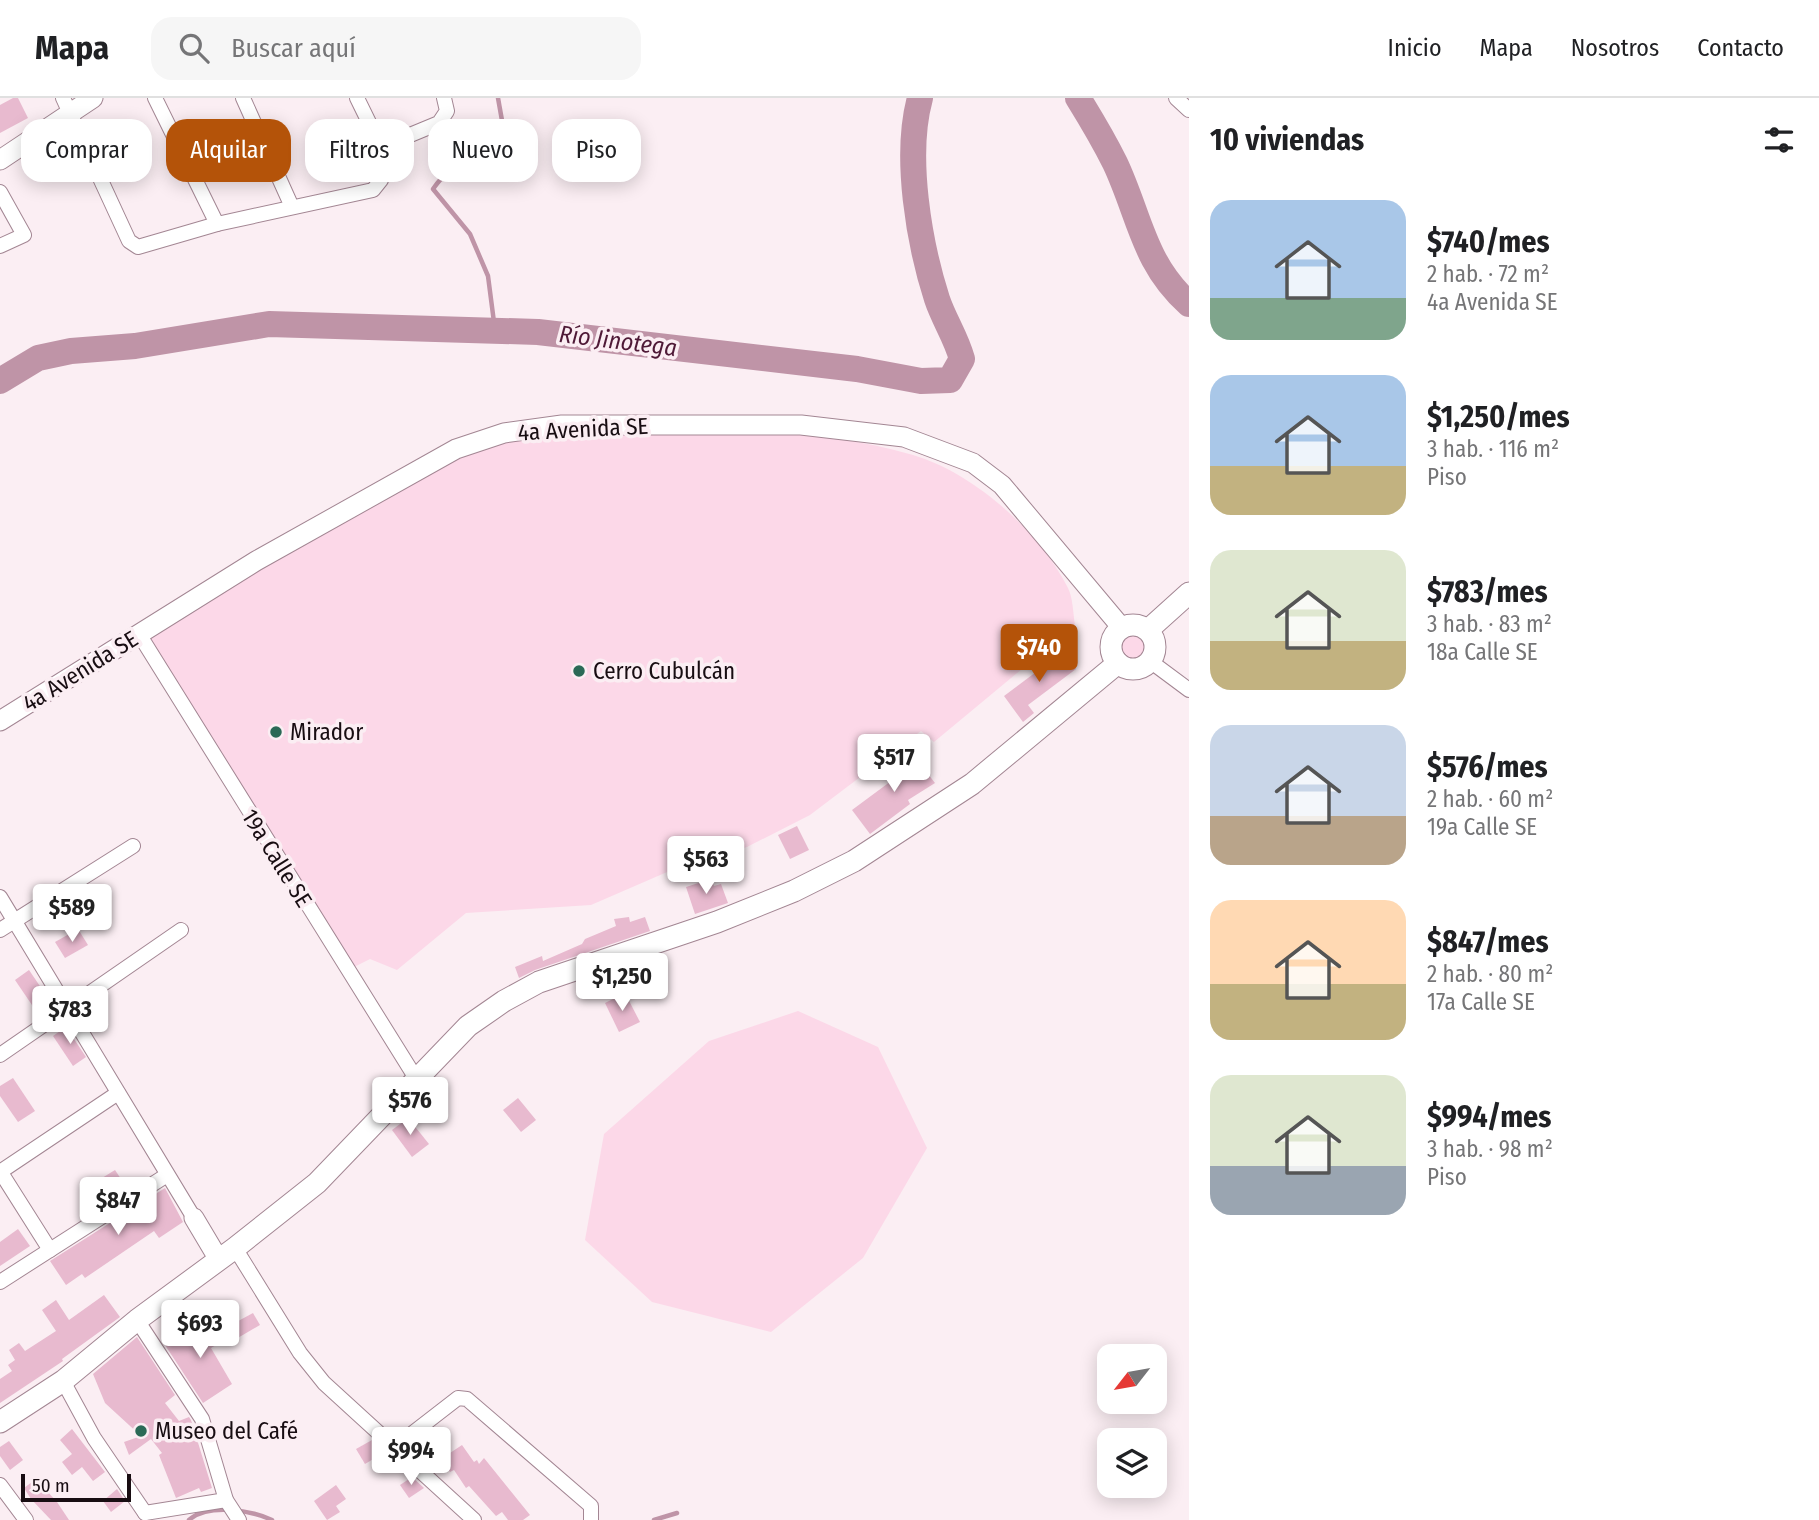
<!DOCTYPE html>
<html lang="es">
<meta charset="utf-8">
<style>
:root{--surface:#fff;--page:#f6f6f6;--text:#202124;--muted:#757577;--line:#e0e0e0;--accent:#b45309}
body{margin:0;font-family:"Fira Sans Condensed",sans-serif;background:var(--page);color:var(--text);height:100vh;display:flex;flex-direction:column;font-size:26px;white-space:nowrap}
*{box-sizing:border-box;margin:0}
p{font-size:23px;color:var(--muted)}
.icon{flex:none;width:38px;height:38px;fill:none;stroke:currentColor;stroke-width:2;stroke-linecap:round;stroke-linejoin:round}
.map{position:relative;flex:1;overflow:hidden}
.details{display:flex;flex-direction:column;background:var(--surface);width:630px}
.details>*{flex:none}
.hud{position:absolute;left:21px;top:21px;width:665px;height:63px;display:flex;gap:14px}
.needle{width:46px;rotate:239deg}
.buttons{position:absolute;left:1097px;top:1246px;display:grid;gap:14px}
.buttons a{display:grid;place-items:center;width:70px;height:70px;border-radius:14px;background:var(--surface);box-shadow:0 4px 18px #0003;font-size:35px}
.scale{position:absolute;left:21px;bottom:18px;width:110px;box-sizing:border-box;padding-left:7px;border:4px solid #180d12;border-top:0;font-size:19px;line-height:24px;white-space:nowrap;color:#180d12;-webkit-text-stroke:5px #fbeef3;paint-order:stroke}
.price{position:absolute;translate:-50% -60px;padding:0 16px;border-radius:7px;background:#fff;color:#222;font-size:23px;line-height:46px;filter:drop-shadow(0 2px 4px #0008)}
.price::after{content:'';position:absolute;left:50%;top:42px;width:21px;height:16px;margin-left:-10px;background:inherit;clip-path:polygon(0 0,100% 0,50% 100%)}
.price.on{background:var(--accent);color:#fff}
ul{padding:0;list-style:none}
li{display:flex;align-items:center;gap:21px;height:175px;padding:0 21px}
li span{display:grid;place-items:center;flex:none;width:196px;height:140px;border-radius:21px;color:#555}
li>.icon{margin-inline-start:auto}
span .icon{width:84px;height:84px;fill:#fffc;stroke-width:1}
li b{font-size:30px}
h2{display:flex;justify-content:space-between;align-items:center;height:84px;padding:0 21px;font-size:30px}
.pill{padding:0 24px;border-radius:21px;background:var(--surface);box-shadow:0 4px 18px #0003;font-size:24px;line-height:63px}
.pill.on{background:var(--accent);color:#fff}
header{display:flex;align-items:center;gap:42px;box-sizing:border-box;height:98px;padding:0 35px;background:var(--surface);border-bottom:2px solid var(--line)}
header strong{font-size:33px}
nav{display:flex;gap:38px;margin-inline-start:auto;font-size:24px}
.search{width:490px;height:63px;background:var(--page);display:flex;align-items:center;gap:18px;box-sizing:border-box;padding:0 24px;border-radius:21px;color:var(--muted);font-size:26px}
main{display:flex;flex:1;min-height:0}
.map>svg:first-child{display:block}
</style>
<header>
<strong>Mapa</strong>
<div class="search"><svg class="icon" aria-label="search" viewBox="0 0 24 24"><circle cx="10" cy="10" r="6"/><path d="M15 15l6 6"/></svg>Buscar aquí</div>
<nav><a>Inicio</a><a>Mapa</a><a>Nosotros</a><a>Contacto</a></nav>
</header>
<main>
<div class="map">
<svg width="1189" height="1422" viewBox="0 0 1189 1422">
<rect width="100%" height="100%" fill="#fbeef3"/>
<g fill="#fcd8e8">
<path d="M 760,331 C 811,337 863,342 913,357 C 974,375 1039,433 1068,490 C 1073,500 1073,515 1075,527 L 934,644 L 921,633 L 810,717 L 747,749 L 681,768 L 591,807 L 466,815 L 397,872 L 370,861 L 350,871 L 143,535 L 457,353 L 505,337 Z"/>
<circle cx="1133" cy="549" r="19"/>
<path d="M 798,913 L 878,949 L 927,1050 L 863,1160 L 771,1234 L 652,1204 L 585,1142 L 604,1036 L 709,943 Z"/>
</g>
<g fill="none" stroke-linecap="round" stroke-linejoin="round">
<g stroke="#bf94a7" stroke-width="4.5">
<path d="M 495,232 L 488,178 L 470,136 L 433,91 C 451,65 480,50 503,28 L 498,0"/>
<path d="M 189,1422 C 208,1405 250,1412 272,1422"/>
<path d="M 654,1422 L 677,1415"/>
</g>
<g stroke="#bf94a7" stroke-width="26">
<path d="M 1078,0 C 1091,21 1104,43 1115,65 C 1140,118 1143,165 1189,206"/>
<path d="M 0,283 L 38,260 L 71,253 L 135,248 L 269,226 L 538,234 L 857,271 L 921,283 L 950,282 L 962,261 C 956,239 944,222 937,201 C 919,145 904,58 920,0"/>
</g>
</g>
<g fill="#e8bacf">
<path d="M 13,0 L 18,0 L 28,20 L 0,35 L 0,7 Z"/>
<path d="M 1059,550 L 1076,571 L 1028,607 L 1034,615 L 1023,624 L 1004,598 L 1052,562 L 1049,558 Z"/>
<path d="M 907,649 L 935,685 L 908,702 L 910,706 L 870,736 L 852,712 L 906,672 L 895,658 Z"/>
<path d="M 797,728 L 809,752 L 790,761 L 778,737 Z"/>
<path d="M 711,781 L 714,788 L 721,786 L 728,805 L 695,816 L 686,789 Z"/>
<path d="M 629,819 L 630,824 L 645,819 L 650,833 L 535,872 L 519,880 L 515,869 L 542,858 L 543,863 L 582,846 L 585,841 L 616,828 L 614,821 Z"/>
<path d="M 78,831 L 88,847 L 65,860 L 55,844 Z"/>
<path d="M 29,872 L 48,900 L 34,910 L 15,882 Z"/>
<path d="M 625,895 L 640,924 L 619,934 L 605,905 Z"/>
<path d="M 66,929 L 86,959 L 73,968 L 53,938 Z"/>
<path d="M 13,980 L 35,1013 L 18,1024 L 0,998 L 0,988 Z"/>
<path d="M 518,1000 L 536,1022 L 521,1034 L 503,1012 Z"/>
<path d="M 408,1020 L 429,1046 L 412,1059 L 392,1032 Z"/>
<path d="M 115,1072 L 127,1090 L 114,1098 L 102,1080 Z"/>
<path d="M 165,1090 L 183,1124 L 159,1140 L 154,1133 L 85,1180 L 82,1176 L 66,1187 L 50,1163 Z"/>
<path d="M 18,1131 L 30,1148 L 0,1168 L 0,1144 Z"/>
<path d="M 104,1197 L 120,1219 L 62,1261 L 63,1263 L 0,1305 L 0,1281 L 12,1273 L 8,1267 L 15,1262 L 9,1252 L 19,1245 L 25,1253 L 56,1233 L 42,1212 L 56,1202 L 69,1222 Z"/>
<path d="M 253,1215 L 260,1227 L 236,1241 L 229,1228 Z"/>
<path d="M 208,1219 L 223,1243 L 211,1250 L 232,1286 L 203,1305 L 165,1247 Z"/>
<path d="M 137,1239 L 175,1297 L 165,1305 L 179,1323 L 189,1319 L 191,1322 L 212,1390 L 201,1394 L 199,1390 L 176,1400 L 159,1357 L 162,1355 L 151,1341 L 129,1357 L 124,1344 L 141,1338 L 105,1305 L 93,1276 Z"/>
<path d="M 72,1331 L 105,1374 L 93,1383 L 82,1369 L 72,1377 L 62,1364 L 72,1356 L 60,1342 Z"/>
<path d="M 372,1342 L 385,1354 L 365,1366 L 356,1351 Z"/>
<path d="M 9,1343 L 23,1362 L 10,1372 L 0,1358 L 0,1349 Z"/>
<path d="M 462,1347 L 474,1364 L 477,1362 L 479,1366 L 484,1360 L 530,1417 L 523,1422 L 508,1422 L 502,1414 L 496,1418 L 469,1388 L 466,1390 L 454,1372 L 450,1374 L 441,1361 Z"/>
<path d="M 412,1379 L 424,1390 L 409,1400 L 400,1387 Z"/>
<path d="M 36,1381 L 57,1404 L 69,1422 L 51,1422 L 31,1401 L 24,1390 Z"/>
<path d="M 336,1387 L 346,1401 L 336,1408 L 340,1414 L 327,1422 L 314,1403 Z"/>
<path d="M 117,1391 L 125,1403 L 111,1414 L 103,1403 Z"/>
</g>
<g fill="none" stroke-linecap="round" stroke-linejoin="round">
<defs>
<g id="minor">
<path d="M 63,0 L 129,143 L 138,149 L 217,126 L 373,92 L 381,82 L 381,49 L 439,25 L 447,13 L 444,0"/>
<path d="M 155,0 L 217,126"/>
<path d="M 243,0 L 292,109"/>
<path d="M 357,0 L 381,49"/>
<path d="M 1176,0 L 1189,12"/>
<path d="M 0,94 L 24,137 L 0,148"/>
<path d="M 139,536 L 417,982"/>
<path d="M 1150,563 L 1189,592"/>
<path d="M 0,799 L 194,1120"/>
<path d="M 0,832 L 133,748"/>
<path d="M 0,957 L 181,832"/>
<path d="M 0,1073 L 50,1152"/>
<path d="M 0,1074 L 118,995"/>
<path d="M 235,1150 L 300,1255 L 324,1285 L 474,1422"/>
<path d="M 0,1184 L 167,1077"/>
<path d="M 137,1222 L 202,1321 L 226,1402 L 239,1422"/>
<path d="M 63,1283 L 94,1340 L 145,1415"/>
<path d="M 396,1348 L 458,1300 L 467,1301 L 591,1408 L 591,1422"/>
<path d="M 0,1387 L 26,1422"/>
<path d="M 145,1415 L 226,1402"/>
</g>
<g id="tertiary">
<path d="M 0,62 L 93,0"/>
<path d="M 0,623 L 256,463 L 456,351 L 504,335 L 562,327 L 801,327 L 904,339 L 973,365 L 1002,387 L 1122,530"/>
<path d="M 194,1120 L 219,1162"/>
</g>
<g id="secondary">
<circle cx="1133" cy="549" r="22"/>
<path d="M 1148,532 L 1189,495"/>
<path d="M 0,1324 L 63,1283 L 137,1222 L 235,1150 L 317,1085 L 468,928 L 504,903 L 539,884 L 717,824 L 794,793 L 854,763 L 972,686 L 1118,565"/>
</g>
</defs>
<use href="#minor" stroke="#a38693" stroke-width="16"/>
<use href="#tertiary" stroke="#a38693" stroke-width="21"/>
<use href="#secondary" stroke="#a38693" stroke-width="23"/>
<use href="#minor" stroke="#fff" stroke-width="14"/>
<use href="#tertiary" stroke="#fff" stroke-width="19"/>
<use href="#secondary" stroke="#fff" stroke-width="21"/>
</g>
<g fill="#2b6956" stroke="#fbeef3" stroke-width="2.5">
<circle cx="579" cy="573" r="7"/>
<circle cx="276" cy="634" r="7"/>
<circle cx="141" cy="1333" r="7"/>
</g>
<g text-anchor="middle" stroke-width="7" stroke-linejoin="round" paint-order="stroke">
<g font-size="23" fill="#180d12" stroke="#fbeef3">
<text transform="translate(583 331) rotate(-3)" y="8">4a Avenida SE</text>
<text transform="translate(80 573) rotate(-32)" y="8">4a Avenida SE</text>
<text transform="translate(277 760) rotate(58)" y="8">19a Calle SE</text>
</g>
<g font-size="23" fill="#180d12" stroke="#fbeef3" text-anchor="start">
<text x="593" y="581">Cerro Cubulcán</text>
<text x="290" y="642">Mirador</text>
<text x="155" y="1341">Museo del Café</text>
</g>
<g font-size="24" font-style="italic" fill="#4f1a37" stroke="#fbeef3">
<text transform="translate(618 243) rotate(7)" y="8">Río Jinotega</text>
</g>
</g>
</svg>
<div class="buttons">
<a><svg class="needle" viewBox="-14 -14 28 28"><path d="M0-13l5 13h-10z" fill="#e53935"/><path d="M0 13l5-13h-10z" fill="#757577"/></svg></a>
<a><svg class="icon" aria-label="layers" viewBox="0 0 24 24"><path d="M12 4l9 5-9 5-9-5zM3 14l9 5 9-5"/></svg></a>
</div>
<div class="scale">50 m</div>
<b class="price on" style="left:1039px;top:586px">$740</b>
<b class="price" style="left:894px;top:696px">$517</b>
<b class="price" style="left:706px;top:798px">$563</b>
<b class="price" style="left:72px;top:846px">$589</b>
<b class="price" style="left:622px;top:915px">$1,250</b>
<b class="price" style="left:70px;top:948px">$783</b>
<b class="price" style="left:410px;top:1039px">$576</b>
<b class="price" style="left:118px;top:1139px">$847</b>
<b class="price" style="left:200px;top:1262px">$693</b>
<b class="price" style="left:411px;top:1389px">$994</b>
<div class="hud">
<a class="pill">Comprar</a>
<a class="pill on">Alquilar</a>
<a class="pill">Filtros</a>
<a class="pill">Nuevo</a>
<a class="pill">Piso</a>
</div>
</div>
<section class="details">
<h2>10 viviendas<svg class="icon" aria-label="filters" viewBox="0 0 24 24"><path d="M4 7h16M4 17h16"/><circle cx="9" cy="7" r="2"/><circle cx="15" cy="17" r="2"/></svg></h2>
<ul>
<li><span style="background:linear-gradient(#a9c7e8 70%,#7fa58c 0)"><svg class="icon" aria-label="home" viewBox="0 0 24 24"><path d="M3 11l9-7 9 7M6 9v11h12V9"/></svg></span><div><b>$740/mes</b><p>2 hab. · 72 m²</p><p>4a Avenida SE</p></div></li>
<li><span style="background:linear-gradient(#a9c7e8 65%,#c2b280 0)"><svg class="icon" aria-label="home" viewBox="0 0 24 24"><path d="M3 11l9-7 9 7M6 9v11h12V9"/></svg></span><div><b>$1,250/mes</b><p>3 hab. · 116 m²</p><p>Piso</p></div></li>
<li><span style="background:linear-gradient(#dfe7d0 65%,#c2b280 0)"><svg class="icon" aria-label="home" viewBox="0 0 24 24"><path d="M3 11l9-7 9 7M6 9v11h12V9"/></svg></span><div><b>$783/mes</b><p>3 hab. · 83 m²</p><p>18a Calle SE</p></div></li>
<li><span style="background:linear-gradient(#c9d6e8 65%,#b9a48a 0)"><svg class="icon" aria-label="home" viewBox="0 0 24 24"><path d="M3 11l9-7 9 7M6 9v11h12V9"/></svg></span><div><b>$576/mes</b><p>2 hab. · 60 m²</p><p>19a Calle SE</p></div></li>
<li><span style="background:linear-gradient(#ffd9b3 60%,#c2b280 0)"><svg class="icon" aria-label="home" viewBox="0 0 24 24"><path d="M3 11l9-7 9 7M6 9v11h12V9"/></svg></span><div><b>$847/mes</b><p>2 hab. · 80 m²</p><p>17a Calle SE</p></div></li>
<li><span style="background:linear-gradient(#dfe7d0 65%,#9aa5b1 0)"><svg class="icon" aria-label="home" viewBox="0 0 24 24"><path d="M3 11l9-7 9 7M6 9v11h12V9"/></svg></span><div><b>$994/mes</b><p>3 hab. · 98 m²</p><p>Piso</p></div></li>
</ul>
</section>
</main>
